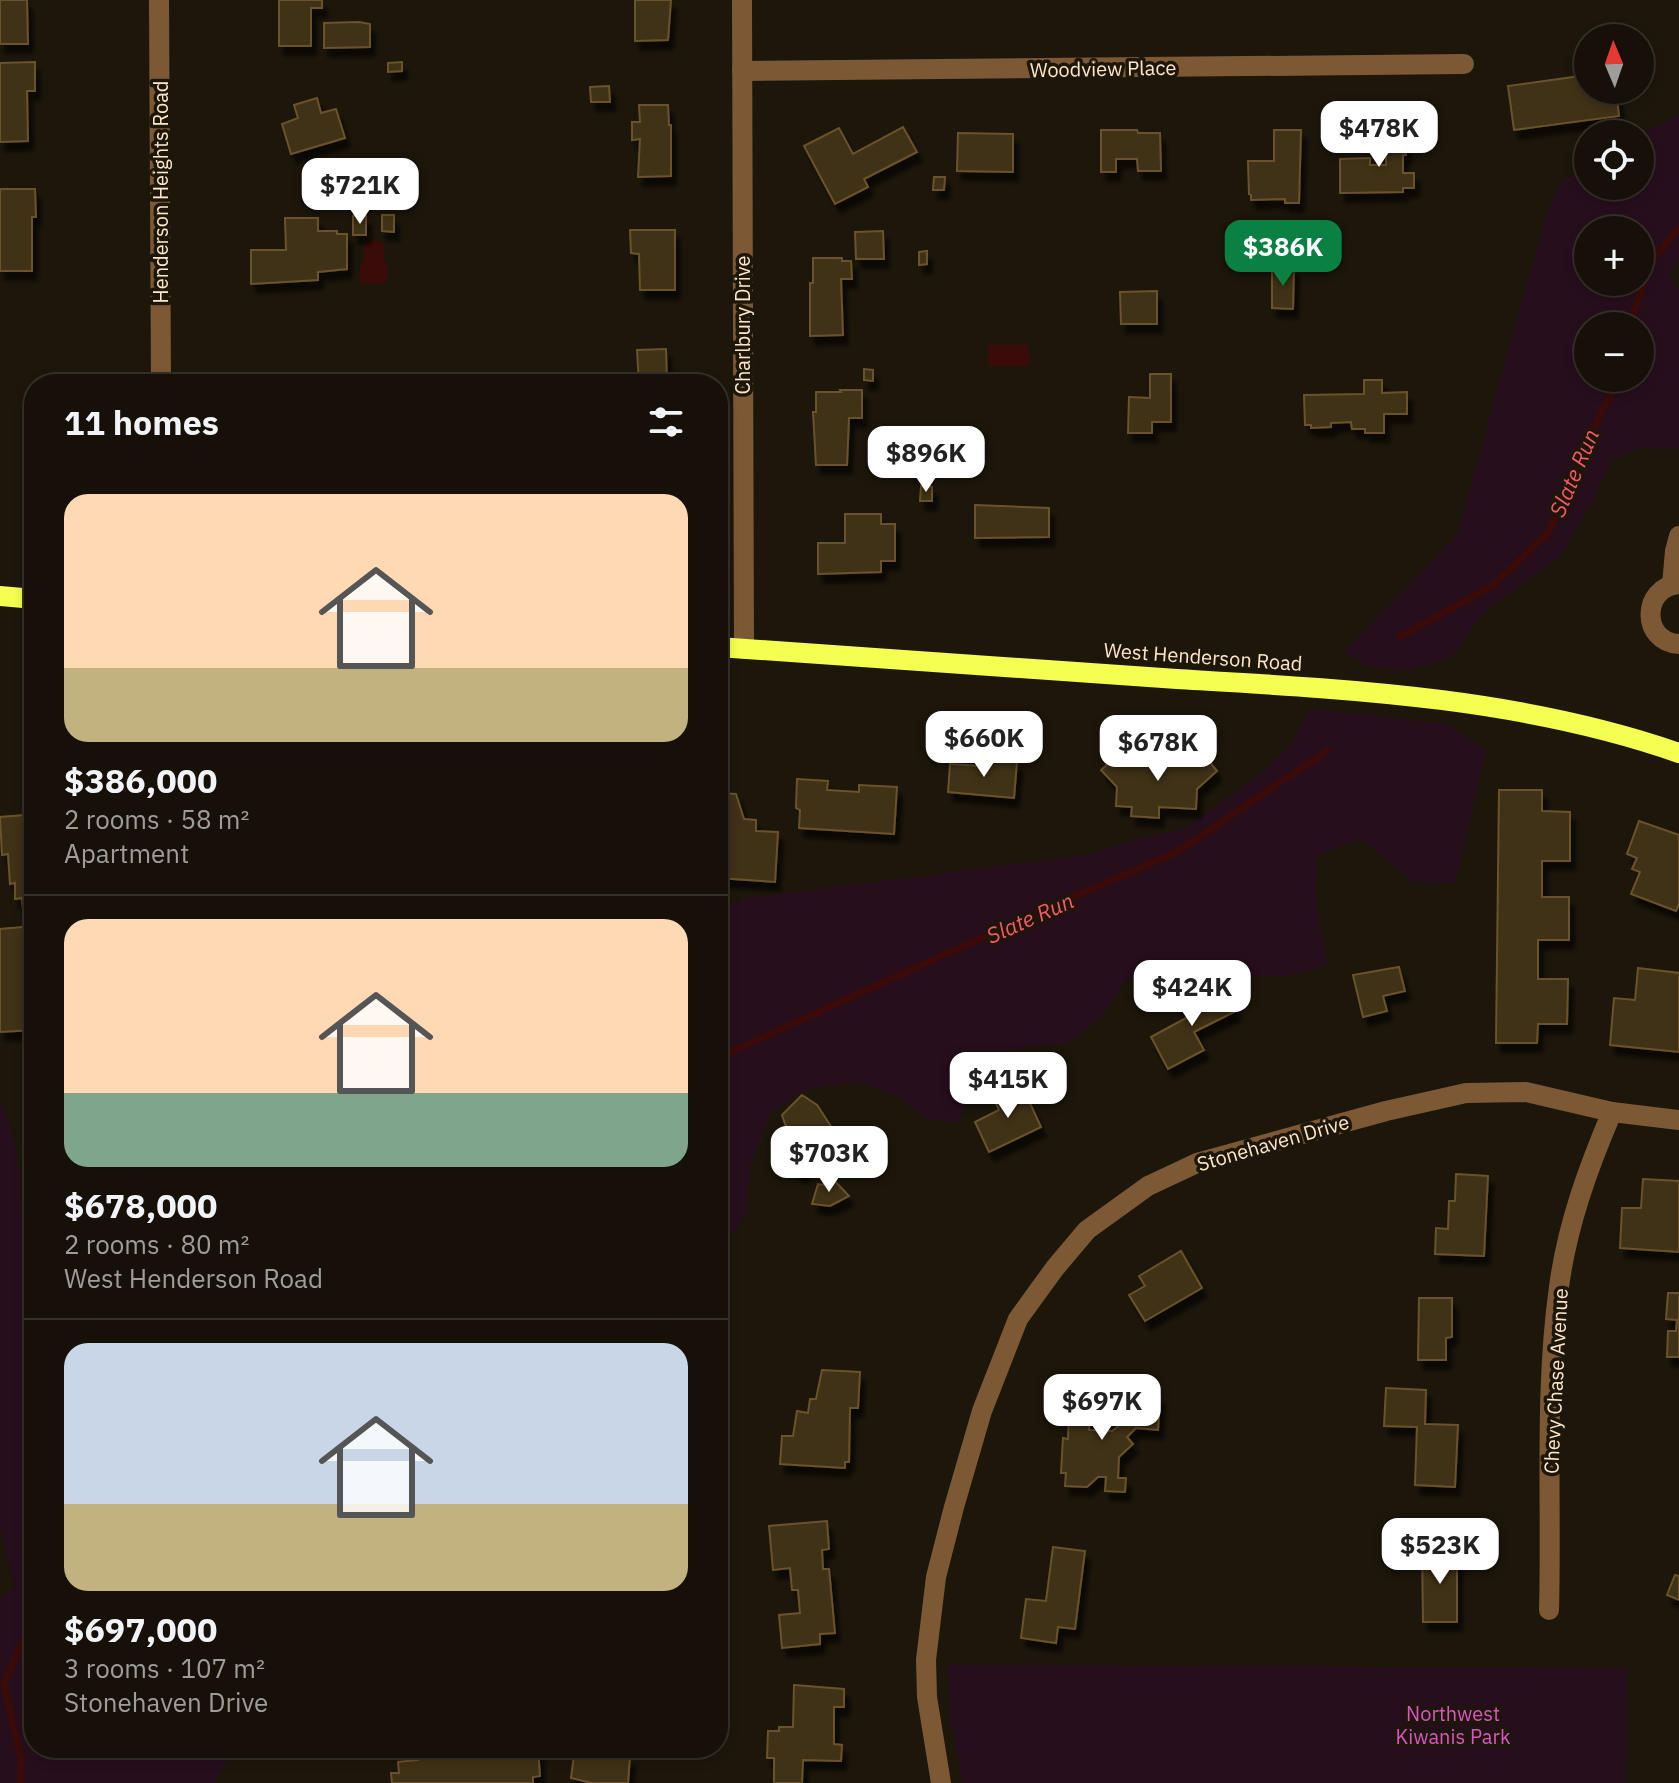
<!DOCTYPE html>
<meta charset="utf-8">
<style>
:root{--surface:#161008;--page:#231e16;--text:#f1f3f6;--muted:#9e9d9c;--line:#353029;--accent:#0b8043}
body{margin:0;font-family:"IBM Plex Sans",sans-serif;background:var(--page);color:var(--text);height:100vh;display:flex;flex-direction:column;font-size:30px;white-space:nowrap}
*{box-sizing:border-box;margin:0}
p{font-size:26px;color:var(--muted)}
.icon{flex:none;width:44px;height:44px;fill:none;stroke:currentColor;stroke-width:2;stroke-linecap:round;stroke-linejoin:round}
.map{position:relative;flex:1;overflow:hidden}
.side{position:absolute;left:24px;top:374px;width:704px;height:1384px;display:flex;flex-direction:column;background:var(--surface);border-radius:32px;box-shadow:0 4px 12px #0003,0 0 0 2px var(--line)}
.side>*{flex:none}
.needle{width:52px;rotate:358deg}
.fabs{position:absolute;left:1574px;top:24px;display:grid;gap:16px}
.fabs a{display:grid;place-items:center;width:80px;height:80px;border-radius:50%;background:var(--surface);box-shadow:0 4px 12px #0003,0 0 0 2px var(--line);font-size:40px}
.price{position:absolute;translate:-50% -68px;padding:0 18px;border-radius:16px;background:#fff;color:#222;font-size:26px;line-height:52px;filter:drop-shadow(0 2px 4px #0008)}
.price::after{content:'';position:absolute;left:50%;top:48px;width:24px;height:18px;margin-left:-12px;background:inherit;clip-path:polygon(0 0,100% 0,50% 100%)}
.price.on{background:var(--accent);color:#fff}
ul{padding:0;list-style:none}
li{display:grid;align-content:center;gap:16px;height:424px;padding:0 40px}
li+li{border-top:2px solid var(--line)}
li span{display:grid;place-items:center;height:248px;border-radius:24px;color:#555}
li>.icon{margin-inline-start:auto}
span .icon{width:144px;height:144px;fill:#fffc;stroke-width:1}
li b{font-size:34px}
h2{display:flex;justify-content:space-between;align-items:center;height:96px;padding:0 40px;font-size:34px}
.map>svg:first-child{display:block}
</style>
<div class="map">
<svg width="1679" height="1783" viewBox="0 0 1679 1783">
<defs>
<filter id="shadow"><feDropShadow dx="5" dy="9" stdDeviation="2" flood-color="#0009"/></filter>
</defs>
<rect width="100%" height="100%" fill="#1d160b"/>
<g fill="#270e1d" fill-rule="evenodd">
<path d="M 1679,115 L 1679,259 L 1668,276 L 1679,290 L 1679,449 L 1643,447 L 1612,460 L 1592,503 L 1560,557 L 1481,615 L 1451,658 L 1407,671 L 1366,666 L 1344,652 L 1457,535 L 1547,212 L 1562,181 L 1588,166 L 1588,186 L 1640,186 L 1640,135 ZM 1640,230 L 1640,282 L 1588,282 L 1588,230 ZM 1588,326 L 1640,326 L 1640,378 L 1588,378 Z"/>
<path d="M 1311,709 L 1447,724 L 1486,750 L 1455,884 L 1413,881 L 1360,839 L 1316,856 L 1315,897 L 1327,966 L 1287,976 L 1213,976 L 1160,962 L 1125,981 L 1101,1018 L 1067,1044 L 1012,1049 L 981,1068 L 957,1123 L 927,1119 L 896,1096 L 855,1081 L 805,1090 L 771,1112 L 750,1166 L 745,1216 L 729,1238 L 725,1286 L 718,1304 L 718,908 L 750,898 L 1088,855 L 1141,838 L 1185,829 L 1263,772 L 1287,749 Z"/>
<path d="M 0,1101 C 23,1144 21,1198 22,1246 L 34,1247 L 34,1748 L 235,1748 L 214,1783 L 0,1783 L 0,1599 L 15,1587 L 0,1527 Z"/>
<path d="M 948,1665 L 1627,1668 L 1625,1783 L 963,1783 L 951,1725 Z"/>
</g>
<g fill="#3a0b08">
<path d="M 368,241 L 379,241 L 384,244 L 384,260 L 388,265 L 388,279 L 384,283 L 364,284 L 360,280 L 360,265 L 364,261 L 364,244 Z"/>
<rect x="988" y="345" width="41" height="21"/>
</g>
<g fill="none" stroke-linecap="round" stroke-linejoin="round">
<g stroke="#3a0b08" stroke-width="7">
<path d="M 1630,326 L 1649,265 L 1679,228"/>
<path d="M 1400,637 L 1492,586 L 1549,532 L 1585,445 L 1611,394 L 1615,378"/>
<path d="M 718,1058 L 1025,918 L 1177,852 L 1327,751"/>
<path d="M 20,1783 L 21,1760 L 4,1683 L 34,1616"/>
</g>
</g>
<g fill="#3f3017" stroke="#6b5329" stroke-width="2" filter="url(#shadow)">
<path d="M 0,0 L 27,0 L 28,44 L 0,44 Z"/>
<path d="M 279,0 L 322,0 L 322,8 L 311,8 L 311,46 L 279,46 Z"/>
<path d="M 635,0 L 671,0 L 668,40 L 635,41 Z"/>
<path d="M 359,22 L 370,24 L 370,47 L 324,48 L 324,23 Z"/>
<path d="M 35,62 L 35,91 L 27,91 L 28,141 L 0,142 L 0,63 Z"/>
<path d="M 402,62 L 402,71 L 388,72 L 388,63 Z"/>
<path d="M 1588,75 L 1588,90 L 1616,90 L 1619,116 L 1514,130 L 1508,86 Z"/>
<path d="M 609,86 L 610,102 L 591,102 L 590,87 Z"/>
<path d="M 317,98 L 321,113 L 336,109 L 345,138 L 291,154 L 282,124 L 298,118 L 294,105 Z"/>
<path d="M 639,105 L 668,105 L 669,125 L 671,125 L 671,176 L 638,177 L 640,139 L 632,140 L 632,122 L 640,122 Z"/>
<path d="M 903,127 L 917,152 L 864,179 L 868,187 L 835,204 L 804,146 L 839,128 L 853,154 Z"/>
<path d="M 1406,128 L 1406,155 L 1403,155 L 1403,173 L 1414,173 L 1414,188 L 1403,188 L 1403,192 L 1340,193 L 1340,159 L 1370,158 L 1370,165 L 1386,165 L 1386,156 L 1383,156 L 1382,129 Z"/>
<path d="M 1101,130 L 1137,130 L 1138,133 L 1160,133 L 1161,171 L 1138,171 L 1137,159 L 1116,159 L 1116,172 L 1101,172 Z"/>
<path d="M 1274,130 L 1301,130 L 1299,203 L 1285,203 L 1285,199 L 1251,200 L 1251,195 L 1249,194 L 1248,161 L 1274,161 Z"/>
<path d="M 958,133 L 1013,134 L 1013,172 L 957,171 Z"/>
<path d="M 934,177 L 945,177 L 944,190 L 933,190 Z"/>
<path d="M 0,189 L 35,189 L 36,217 L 32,217 L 32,271 L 0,271 Z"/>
<path d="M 382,215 L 394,215 L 394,232 L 382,231 Z"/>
<rect x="353" y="216" width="13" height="19"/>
<path d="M 285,218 L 318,218 L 318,231 L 337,231 L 337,234 L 347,234 L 347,269 L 318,272 L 318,280 L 251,284 L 251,250 L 286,250 Z"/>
<path d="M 630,230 L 675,230 L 675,290 L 640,290 L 639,254 L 631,253 Z"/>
<path d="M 883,231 L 884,259 L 856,259 L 855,232 Z"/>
<path d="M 927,251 L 927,264 L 919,265 L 919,252 Z"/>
<path d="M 813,258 L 842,258 L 842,261 L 851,261 L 852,279 L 841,279 L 843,335 L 810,336 L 810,283 L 813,283 Z"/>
<path d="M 1272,268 L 1294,268 L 1293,309 L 1272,308 Z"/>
<path d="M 1157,291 L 1157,324 L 1121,324 L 1120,292 Z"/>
<path d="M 666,349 L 667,384 L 639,384 L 637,350 Z"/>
<path d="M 864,369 L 873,370 L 873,381 L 864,380 Z"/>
<path d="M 1150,374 L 1171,374 L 1171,422 L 1152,422 L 1152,433 L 1128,433 L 1129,397 L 1150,398 Z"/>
<path d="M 1364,380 L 1382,380 L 1382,393 L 1407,392 L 1407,414 L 1384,414 L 1384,433 L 1365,433 L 1365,429 L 1352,429 L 1351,422 L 1331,423 L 1331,427 L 1311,428 L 1311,425 L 1305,425 L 1304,395 L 1364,394 Z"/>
<path d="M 840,390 L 862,390 L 862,418 L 849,418 L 847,465 L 816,465 L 813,412 L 816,412 L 816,392 L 841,392 Z"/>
<path d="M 921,486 L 932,487 L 932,501 L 920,501 Z"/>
<path d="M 975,505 L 1049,508 L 1049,537 L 975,538 Z"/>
<path d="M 845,514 L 881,514 L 881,524 L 895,524 L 895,561 L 881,561 L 881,572 L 818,574 L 818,543 L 845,543 Z"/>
<path d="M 1200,750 L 1217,771 L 1197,789 L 1196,809 L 1159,807 L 1159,818 L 1131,816 L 1132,807 L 1116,806 L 1117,787 L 1101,770 L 1119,754 L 1126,762 L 1131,757 L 1138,765 L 1146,766 L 1147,755 L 1170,757 L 1170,764 L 1178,764 Z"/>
<path d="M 982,759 L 1017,762 L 1014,798 L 948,792 L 950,764 L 981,766 Z"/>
<path d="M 797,779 L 828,781 L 827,790 L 859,792 L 859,785 L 897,787 L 894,834 L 799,828 L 800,810 L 796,808 Z"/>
<path d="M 1499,790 L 1542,790 L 1542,811 L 1570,812 L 1570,861 L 1542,861 L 1542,897 L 1569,897 L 1569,940 L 1538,940 L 1538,979 L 1568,979 L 1567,1024 L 1538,1024 L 1537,1043 L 1496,1043 Z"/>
<path d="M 718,793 L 736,794 L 744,819 L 756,820 L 756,831 L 778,832 L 775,882 L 718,878 Z"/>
<path d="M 34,810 L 34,908 L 23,909 L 22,898 L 15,899 L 15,883 L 10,884 L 8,854 L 2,855 L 0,817 L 25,815 L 25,811 Z"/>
<path d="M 1639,821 L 1679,835 L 1679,904 L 1676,911 L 1631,894 L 1640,872 L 1632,869 L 1637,858 L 1627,854 Z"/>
<path d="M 34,926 L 34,1030 L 0,1032 L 0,929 Z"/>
<path d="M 1399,967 L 1405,991 L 1383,996 L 1387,1011 L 1363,1017 L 1353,975 Z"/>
<path d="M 1638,968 L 1679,973 L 1679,1052 L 1610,1045 L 1614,998 L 1635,1000 Z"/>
<path d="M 1223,986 L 1236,1011 L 1194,1032 L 1204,1050 L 1168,1069 L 1151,1037 L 1188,1017 L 1183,1008 Z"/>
<path d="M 30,1054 L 34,1054 L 34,1112 Z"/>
<path d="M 1022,1086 L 1041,1127 L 989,1152 L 975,1122 L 999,1110 L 994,1099 Z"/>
<path d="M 802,1095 L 817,1105 L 834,1131 L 829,1137 L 831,1141 L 800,1175 L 782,1155 L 796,1139 L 785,1124 L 782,1115 Z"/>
<path d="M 1456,1174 L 1488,1176 L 1484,1256 L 1435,1254 L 1436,1228 L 1448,1229 L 1449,1201 L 1455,1201 Z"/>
<path d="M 832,1178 L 849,1196 L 830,1206 L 812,1204 L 818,1184 L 825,1185 L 824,1181 Z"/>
<path d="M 1643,1179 L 1679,1181 L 1679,1252 L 1620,1248 L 1622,1208 L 1641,1208 Z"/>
<path d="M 1181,1251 L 1202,1288 L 1145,1321 L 1129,1295 L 1145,1286 L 1139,1276 Z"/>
<path d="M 1668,1293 L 1679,1293 L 1679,1357 L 1667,1357 L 1668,1331 L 1676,1331 L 1677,1320 L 1666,1319 Z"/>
<path d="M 1419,1298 L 1452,1298 L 1452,1337 L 1446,1338 L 1446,1360 L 1418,1360 Z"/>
<path d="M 822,1370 L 860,1372 L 858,1408 L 850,1408 L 849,1462 L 845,1462 L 845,1468 L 780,1464 L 782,1436 L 793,1436 L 797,1411 L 808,1413 L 810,1399 L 816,1399 Z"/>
<path d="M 1386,1388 L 1426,1390 L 1425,1424 L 1458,1425 L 1455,1487 L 1415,1485 L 1417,1427 L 1384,1426 Z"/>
<path d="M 1070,1393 L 1091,1394 L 1089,1430 L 1112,1431 L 1131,1417 L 1133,1394 L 1160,1396 L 1158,1430 L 1136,1428 L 1127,1437 L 1133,1444 L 1119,1457 L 1118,1478 L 1126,1478 L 1125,1492 L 1105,1491 L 1106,1477 L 1098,1477 L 1087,1487 L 1065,1486 L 1066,1473 L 1061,1473 L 1063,1438 L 1068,1439 Z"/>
<path d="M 827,1521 L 829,1549 L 822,1550 L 823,1569 L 829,1569 L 835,1633 L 820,1634 L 820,1644 L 782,1648 L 779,1615 L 800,1613 L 798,1590 L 792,1590 L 790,1568 L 773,1570 L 769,1526 Z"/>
<path d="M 1053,1547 L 1085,1551 L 1075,1629 L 1058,1627 L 1056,1643 L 1021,1638 L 1026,1599 L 1046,1601 Z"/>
<path d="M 1422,1551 L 1457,1551 L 1457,1622 L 1423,1622 Z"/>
<path d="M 1675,1575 L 1679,1576 L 1679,1600 L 1667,1595 Z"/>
<path d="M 794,1685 L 844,1689 L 844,1707 L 834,1707 L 834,1744 L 842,1745 L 841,1761 L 803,1760 L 802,1783 L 774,1783 L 774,1758 L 767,1758 L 768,1731 L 779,1731 L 779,1727 L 793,1727 Z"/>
<path d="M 442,1748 L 538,1748 L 540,1776 L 533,1777 L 533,1783 L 392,1783 L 391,1773 L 399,1773 L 398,1762 L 418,1760 L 418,1750 Z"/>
<path d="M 580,1752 L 630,1757 L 628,1783 L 592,1783 L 571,1778 L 574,1755 L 580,1755 Z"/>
</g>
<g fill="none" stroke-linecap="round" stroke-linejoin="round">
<g stroke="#7d5835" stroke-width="20">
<path d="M 159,0 L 161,384"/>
<path d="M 742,0 L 744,649"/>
<path d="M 742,71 L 1464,64"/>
<path d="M 1679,584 C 1641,587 1641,642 1679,644"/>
<path d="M 1672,585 L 1675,551 L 1679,536"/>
<path d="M 1549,1610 C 1552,1503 1544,1393 1559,1287 C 1567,1226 1588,1168 1612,1112"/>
<path d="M 941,1783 L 927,1697 L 926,1660 L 936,1577 L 954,1507 L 982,1411 L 1018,1319 L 1055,1268 L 1087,1230 L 1148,1186 L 1197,1163 L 1386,1111 L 1466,1093 L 1526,1092 L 1612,1112 L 1679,1120"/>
</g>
<g stroke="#f4ff4f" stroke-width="20">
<path d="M 0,596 L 34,599"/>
<path d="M 718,647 C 871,658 1024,669 1177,679 C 1345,689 1519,697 1679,753"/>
</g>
</g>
<g text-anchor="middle" stroke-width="7" stroke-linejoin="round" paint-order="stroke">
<g font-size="20" fill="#ffe6c8" stroke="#1d160b">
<text transform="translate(1103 69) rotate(-1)" y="7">Woodview Place</text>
<text transform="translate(161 192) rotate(-90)" y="7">Henderson Heights Road</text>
<text transform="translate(743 325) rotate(-90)" y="7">Charlbury Drive</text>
<text transform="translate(1203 657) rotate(4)" y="7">West Henderson Road</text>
<text transform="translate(1273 1143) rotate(-16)" y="7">Stonehaven Drive</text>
<text transform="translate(1556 1381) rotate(-87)" y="7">Chevy Chase Avenue</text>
</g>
<g font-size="20" fill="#e053c5" stroke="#1d160b">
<text x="1453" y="1721">Northwest<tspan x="1453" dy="23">Kiwanis Park</tspan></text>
</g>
<g font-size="22" font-style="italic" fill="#ff5667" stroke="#1d160b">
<text transform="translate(1574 473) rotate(-67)" y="8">Slate Run</text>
<text transform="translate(1030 918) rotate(-24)" y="8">Slate Run</text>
</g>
</g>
</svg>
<div class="fabs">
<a><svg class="needle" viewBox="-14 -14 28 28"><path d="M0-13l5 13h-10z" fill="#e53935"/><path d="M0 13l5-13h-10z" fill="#9e9d9c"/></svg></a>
<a><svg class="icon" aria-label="locate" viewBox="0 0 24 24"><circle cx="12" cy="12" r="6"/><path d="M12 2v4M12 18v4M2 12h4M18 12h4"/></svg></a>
<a>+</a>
<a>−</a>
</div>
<b class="price" style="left:1379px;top:169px">$478K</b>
<b class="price" style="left:360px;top:226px">$721K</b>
<b class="price on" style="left:1283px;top:288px">$386K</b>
<b class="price" style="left:926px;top:494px">$896K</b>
<b class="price" style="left:984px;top:779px">$660K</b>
<b class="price" style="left:1158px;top:783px">$678K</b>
<b class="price" style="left:1192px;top:1028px">$424K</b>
<b class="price" style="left:1008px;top:1120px">$415K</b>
<b class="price" style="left:829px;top:1194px">$703K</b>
<b class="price" style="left:1102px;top:1442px">$697K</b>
<b class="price" style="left:1440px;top:1586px">$523K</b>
<section class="side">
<h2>11 homes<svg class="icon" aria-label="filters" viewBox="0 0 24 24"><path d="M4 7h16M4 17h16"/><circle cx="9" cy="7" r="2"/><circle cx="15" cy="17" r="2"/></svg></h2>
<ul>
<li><span style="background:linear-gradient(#ffd9b3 70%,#c2b280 0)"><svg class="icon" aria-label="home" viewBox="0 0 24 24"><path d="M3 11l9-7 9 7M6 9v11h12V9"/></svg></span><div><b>$386,000</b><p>2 rooms · 58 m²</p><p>Apartment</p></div></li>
<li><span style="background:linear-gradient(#ffd9b3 70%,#7fa58c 0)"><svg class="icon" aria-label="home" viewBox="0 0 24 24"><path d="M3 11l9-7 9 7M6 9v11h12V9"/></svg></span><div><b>$678,000</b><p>2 rooms · 80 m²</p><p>West Henderson Road</p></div></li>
<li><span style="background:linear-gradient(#c9d6e8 65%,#c2b280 0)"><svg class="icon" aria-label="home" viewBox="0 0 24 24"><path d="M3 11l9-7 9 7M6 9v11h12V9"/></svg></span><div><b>$697,000</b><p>3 rooms · 107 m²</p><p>Stonehaven Drive</p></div></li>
</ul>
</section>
</div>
